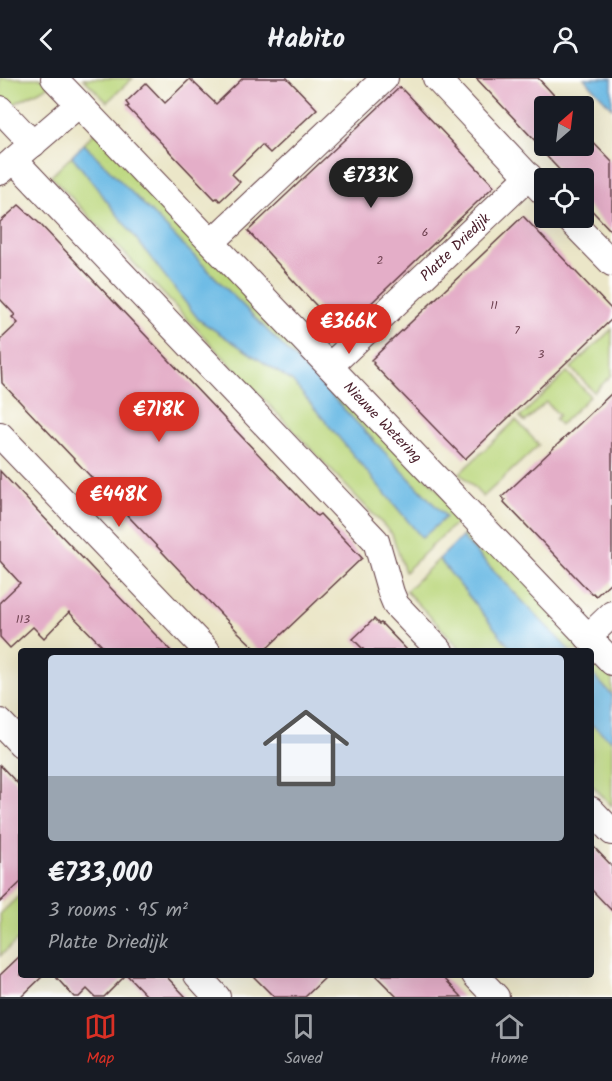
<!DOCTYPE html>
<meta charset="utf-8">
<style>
:root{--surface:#171b24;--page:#242831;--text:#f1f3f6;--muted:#9ea1a6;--line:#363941;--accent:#d93025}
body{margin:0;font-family:Kalam,sans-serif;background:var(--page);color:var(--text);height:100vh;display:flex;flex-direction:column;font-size:22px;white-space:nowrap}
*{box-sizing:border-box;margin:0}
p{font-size:20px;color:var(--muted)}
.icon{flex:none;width:33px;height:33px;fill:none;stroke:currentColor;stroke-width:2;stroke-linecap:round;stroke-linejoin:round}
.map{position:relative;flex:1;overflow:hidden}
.side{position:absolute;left:18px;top:570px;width:576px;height:330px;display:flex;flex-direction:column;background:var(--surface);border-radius:6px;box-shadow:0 6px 24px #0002}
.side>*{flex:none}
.needle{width:39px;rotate:28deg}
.fabs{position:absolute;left:534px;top:18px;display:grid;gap:12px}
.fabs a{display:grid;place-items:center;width:60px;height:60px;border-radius:6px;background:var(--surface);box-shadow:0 6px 24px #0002;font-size:30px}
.price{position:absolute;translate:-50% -51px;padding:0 14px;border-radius:21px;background:var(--accent);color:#fff;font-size:20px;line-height:39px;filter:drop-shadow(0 2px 3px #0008)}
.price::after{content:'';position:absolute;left:50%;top:36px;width:18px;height:14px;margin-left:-9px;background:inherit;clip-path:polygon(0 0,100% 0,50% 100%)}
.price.active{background:#222;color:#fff}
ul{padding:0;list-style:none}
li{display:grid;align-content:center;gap:12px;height:318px;padding:0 30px}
li span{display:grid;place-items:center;height:186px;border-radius:6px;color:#555}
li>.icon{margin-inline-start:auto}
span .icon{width:108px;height:108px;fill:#fffc;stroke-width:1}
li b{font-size:26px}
header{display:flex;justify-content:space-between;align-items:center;height:78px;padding:0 30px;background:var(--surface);font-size:27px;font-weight:600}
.menu{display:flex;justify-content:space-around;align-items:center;height:84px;border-top:2px solid var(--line);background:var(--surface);font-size:16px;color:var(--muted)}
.menu a{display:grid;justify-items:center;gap:3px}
.menu .active{color:var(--accent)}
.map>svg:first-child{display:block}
</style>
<header><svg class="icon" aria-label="back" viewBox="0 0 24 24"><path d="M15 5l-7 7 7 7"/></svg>Habito<svg class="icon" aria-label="person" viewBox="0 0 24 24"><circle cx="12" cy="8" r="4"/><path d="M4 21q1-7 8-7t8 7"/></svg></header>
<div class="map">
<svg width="612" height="919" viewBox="0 0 612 919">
<rect width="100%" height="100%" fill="#fff"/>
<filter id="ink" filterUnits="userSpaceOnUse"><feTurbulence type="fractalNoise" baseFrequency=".0167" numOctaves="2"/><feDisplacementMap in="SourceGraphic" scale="12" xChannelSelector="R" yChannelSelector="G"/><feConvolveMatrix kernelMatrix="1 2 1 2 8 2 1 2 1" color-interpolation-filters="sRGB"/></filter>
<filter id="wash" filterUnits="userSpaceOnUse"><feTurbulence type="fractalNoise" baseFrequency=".008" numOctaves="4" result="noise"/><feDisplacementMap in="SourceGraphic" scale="24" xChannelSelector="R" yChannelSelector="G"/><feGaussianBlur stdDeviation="1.35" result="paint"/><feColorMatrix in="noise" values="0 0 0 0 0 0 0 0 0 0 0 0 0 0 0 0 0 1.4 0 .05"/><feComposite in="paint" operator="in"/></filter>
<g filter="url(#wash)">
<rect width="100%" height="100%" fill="#ebe6c8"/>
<g fill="#bbd77d" stroke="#827b54" stroke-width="1.5">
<path d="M 0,0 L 47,0 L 53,6 L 6,30 L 0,24 Z"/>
<path d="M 83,0 L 133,0 L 107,24 Z"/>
<path d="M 96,53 L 463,438 L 405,494 L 392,456 L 51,98 L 72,78 L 199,242 L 292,303 L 422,460 L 446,439 L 322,308 L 84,66 Z"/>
<path d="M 612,251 L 612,297 L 594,314 L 571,290 Z"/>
<path d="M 567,294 L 590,318 L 560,347 L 555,341 L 559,337 L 546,324 L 525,344 L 520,339 Z"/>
<path d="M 516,342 L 539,367 L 483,419 L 460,395 Z"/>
<path d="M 473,447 L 612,594 L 612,617 L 591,595 L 591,573 L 570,573 L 462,459 Z"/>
<path d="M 439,481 L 513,573 L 463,573 L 406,513 Z"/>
<path d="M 591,646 L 612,663 L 612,728 L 591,706 Z"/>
<path d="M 21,816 L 21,859 L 0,878 L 0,836 Z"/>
</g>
<g fill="#69b9e4" stroke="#5a6c88" stroke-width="1.5">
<path d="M 584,0 L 612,0 L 612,30 Z"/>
<path d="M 84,66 L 322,308 L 446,439 L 422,460 L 292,303 L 199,242 L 72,78 Z"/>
<path d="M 462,459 L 468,466 L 570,573 L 513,573 L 439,481 Z"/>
<path d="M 591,595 L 612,617 L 612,663 L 591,646 Z"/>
</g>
<g id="blocks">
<g fill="#e4aec8">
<path d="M 243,0 L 287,0 L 317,31 L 270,75 L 262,67 L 232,96 L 240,104 L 220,123 L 217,120 L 215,121 L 127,29 L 129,28 L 126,24 L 146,5 L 165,25 L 190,1 L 216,26 Z"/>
<path d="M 476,0 L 538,0 L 564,28 L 544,28 L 544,68 L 584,68 L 584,55 L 612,84 L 612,154 L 584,124 L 584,100 L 567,100 L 537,68 L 540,68 Z"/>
<path d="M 400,9 L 494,108 L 343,252 L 340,249 L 338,250 L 312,223 L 248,153 Z"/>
<path d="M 19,127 L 39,145 L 317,438 L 320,436 L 362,480 L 264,573 L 258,573 L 238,554 L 2,305 L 0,262 L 18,245 L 12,239 L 15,237 L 0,221 L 0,144 Z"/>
<path d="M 523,138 L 612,232 L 612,241 L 465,381 L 395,309 L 373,286 L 374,285 L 371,282 Z"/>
<path d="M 612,315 L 612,503 L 596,518 L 593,515 L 592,516 L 571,494 L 504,424 L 505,422 L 502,419 Z"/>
<path d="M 0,393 L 108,507 L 171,573 L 107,573 L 69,534 L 44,560 L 33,549 L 10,570 L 0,559 L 0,524 L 20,505 L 0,483 Z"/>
<path d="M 374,541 L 379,546 L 381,545 L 408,573 L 365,573 L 353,561 Z"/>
<path d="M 0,687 L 21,709 L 21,804 L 0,824 Z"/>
<path d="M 591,766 L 612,788 L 612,833 L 591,811 Z"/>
<path d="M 21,877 L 21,897 L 44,897 L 21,919 L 0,919 L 0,897 Z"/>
<path d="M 54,897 L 126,897 L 104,919 L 95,919 L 87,911 L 79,919 L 74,919 Z"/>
<path d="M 127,897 L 165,897 L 186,919 L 148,919 Z"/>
<path d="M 252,897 L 328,897 L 305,919 L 274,919 Z"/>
<path d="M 375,897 L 441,897 L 462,919 L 397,919 Z"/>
</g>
</g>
</g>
<g filter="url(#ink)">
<use href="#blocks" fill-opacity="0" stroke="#623d43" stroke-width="1.5"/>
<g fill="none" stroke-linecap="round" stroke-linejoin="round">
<defs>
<g id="minor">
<path d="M 54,0 L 612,584"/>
<path d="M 436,0 L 544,115"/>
<path d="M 0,31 L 33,66"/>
<path d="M 14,82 L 376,463 L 391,515 L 396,527 L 440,573"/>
<path d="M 0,94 L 79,26"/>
<path d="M 568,140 L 612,185"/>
<path d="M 212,164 L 385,0"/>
<path d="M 330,288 L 529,98"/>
<path d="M 0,357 L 207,573"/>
<path d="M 588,559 L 612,536"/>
<path d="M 0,644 L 21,666"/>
<path d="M 591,732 L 612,754"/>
<path d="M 197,897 L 217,919"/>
<path d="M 475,897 L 496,919"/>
</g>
</defs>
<use href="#minor" stroke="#623d43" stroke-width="28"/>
<use href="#minor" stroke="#fff" stroke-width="26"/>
</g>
</g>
<g text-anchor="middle" stroke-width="4.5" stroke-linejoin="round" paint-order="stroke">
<g font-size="12" fill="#704352">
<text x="425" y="158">6</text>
<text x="380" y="186">2</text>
<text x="494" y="231">11</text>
<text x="517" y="256">7</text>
<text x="541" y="280">3</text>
<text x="23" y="545">113</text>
</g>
<g font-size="15" fill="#4a1f2b" stroke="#fff">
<text transform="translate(455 169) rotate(-44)" y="5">Platte Driedijk</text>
<text transform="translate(383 344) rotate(46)" y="5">Nieuwe Wetering</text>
</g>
</g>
</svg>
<div class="fabs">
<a><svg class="needle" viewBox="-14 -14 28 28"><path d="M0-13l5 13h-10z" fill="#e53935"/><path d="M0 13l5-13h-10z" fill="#9ea1a6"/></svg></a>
<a><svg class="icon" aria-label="locate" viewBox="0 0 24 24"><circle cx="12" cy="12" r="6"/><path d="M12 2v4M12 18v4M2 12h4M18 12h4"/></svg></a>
</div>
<b class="price active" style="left:371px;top:131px">€733K</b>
<b class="price" style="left:349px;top:277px">€366K</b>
<b class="price" style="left:159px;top:365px">€718K</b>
<b class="price" style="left:119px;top:450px">€448K</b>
<section class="side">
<ul>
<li><span style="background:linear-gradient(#c9d6e8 65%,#9aa5b1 0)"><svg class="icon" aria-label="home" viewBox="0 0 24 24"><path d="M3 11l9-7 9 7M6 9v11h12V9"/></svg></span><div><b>€733,000</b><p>3 rooms · 95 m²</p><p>Platte Driedijk</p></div></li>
</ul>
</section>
</div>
<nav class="menu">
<a class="active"><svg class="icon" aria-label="map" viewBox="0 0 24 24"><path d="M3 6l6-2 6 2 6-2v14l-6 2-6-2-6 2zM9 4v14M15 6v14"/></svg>Map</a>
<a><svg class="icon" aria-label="saved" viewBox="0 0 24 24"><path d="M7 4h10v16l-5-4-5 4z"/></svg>Saved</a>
<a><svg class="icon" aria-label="home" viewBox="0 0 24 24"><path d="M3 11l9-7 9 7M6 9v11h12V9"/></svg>Home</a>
</nav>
